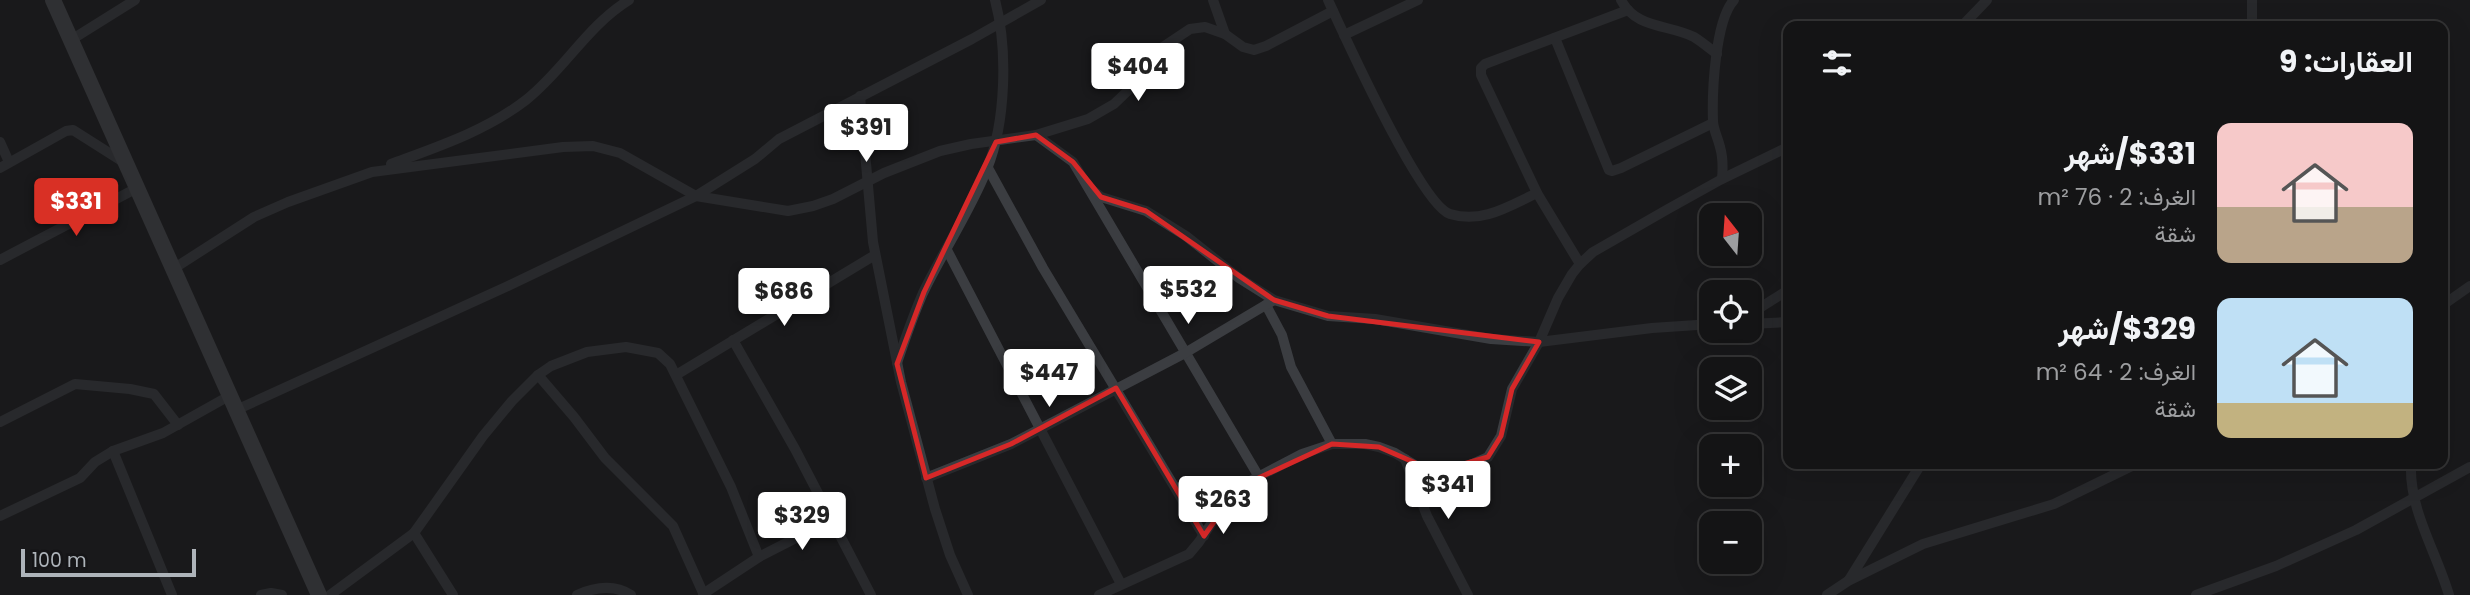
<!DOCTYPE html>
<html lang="ar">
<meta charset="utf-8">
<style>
:root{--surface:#141415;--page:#212122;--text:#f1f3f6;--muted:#9d9ea0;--line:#333334;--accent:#d93025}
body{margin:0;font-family:Poppins,Vazirmatn,sans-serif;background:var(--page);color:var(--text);direction:rtl;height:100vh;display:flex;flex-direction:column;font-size:26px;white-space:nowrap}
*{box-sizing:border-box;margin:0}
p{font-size:23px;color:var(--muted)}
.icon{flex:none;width:38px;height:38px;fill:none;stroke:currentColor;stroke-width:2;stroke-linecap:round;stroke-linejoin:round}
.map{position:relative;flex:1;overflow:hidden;direction:ltr}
.panel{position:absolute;left:1783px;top:21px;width:665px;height:448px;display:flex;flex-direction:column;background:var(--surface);border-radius:14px;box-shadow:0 7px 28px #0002,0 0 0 2px var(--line);direction:rtl}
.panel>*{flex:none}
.needle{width:46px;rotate:343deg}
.tools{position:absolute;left:1699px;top:203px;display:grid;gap:14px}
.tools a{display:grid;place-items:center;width:63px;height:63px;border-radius:14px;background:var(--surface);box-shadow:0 7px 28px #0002,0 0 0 2px var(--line);font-size:35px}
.scale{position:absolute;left:21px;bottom:18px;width:175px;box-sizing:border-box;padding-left:7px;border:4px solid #aeb4ba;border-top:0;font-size:19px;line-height:24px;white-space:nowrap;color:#aeb4ba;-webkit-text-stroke:5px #151517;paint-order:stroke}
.price{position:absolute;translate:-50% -60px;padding:0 16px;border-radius:7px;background:#fff;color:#222;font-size:23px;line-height:46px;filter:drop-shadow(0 2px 4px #0008)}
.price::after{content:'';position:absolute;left:50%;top:42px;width:21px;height:16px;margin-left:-10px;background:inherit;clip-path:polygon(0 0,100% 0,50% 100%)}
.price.selected{background:var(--accent);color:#fff}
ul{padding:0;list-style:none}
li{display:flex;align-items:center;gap:21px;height:175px;padding:0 35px}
li span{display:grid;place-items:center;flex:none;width:196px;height:140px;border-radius:14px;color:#555}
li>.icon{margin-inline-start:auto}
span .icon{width:84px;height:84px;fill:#fffc;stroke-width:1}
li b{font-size:30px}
h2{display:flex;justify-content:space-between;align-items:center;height:84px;padding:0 35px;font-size:30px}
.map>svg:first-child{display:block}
</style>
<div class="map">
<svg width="2470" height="595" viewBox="0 0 2470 595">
<rect width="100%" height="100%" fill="#1a1a1c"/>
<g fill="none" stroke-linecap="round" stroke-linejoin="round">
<g stroke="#3b3d41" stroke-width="10">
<path d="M 1213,0 L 1225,34"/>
<path d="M 1328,0 C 1344,35 1421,205 1450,214 C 1482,224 1509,206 1537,193"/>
<path d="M 1621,0 C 1636,29 1668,24 1694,37 C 1702,42 1709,48 1717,54"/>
<path d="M 2252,0 L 2252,26"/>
<path d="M 1962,26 L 1987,0"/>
<path d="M 1344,35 L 1418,0"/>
<path d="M 1555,38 L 1609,170 L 1612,171 L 1621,168 L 1713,123"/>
<path d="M 71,40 L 135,0"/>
<path d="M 860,96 L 873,242 L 901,382 L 935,509 L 950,555 L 968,595"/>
<path d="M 1036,135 L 1073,162 L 1259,477"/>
<path d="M 0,142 L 9,162"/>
<path d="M 391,164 C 437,147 486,131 526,100 C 564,70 587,26 629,0"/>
<path d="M 0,168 L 66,131 L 73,130 L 125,163"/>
<path d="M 988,168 L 1043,268 L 1204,536"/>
<path d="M 1722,179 C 1723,168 1723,157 1720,147 C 1718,138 1713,129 1713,121 C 1712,93 1715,20 1734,0"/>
<path d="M 1092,190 L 1101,197 L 1146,211 L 1186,236 L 1239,278 L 1274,300 L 1328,316 L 1375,319 L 1491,339 L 1539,342 L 1652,328 L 1712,324"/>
<path d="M 947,250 L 1121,584"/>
<path d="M 0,260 L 137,188"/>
<path d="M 1580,264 L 1537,193 L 1481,75 L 1481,68 L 1485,64 L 1628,10"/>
<path d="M 173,269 L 254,217 L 288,202 L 372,172 L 563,147 L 593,146 L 620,153 L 696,196 L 788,211 L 813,206 L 833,199 L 884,173 L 940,151 L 971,144 L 1036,135 L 1088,119 L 1114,104 L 1138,81 L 1163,47 L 1190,29 L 1205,27 L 1225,34 L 1243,47 L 1254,50 L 1266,46 L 1333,11"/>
<path d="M 1266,305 L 1282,335 L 1291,367 L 1332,444"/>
<path d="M 2443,305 L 2470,286"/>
<path d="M 1750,314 L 1788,290"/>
<path d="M 1750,324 L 1788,322"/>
<path d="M 733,340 L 795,449 L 871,595"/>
<path d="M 897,363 C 905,339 913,316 923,293 C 943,251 970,212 987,169 C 1006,122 1008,49 995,0"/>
<path d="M 538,375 L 574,417 L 605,458 L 673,526 L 704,595"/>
<path d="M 676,375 L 875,255"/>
<path d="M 236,410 L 508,286 L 696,196 L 755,159 L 779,139 L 972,39 L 1041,0"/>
<path d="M 0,422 L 75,384 L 130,389 L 154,394 L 178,425"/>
<path d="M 113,451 L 172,595"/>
<path d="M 1405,459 L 1427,516 L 1468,595"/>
<path d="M 2411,464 C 2409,510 2436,551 2449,595"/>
<path d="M 926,478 L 1011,444 L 1185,353 L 1274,300"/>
<path d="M 0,516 L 80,478 L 95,462 L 113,451 L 163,433 L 229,396"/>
<path d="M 414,533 L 453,595"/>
<path d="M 1849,580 L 1921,464"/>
<path d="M 703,594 L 759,557 L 831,520"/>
<path d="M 261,595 L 271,593 L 282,595"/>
<path d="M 330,595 L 414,533 L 483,436 L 512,401 L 538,375 L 551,366 L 587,352 L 626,347 L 658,353 L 670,364 L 731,487 L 759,557"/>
<path d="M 577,595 C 595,587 614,584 631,595"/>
<path d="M 1099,595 L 1189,554 L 1199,542 L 1227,500 L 1239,487 L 1302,454 L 1332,444 L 1365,444 L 1379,447 L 1395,453 L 1418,467 L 1436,472 L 1463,468 L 1488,457 L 1501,436 L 1512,389 L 1539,342 L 1558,298 L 1572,274 L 1580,264 L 1593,252 L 1668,209 L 1722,179 L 1788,147"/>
<path d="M 1827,595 L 1848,581 L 1923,544 L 2054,504 L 2136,464"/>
<path d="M 2196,595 L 2276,566 L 2356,530 L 2470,467"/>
</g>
<path stroke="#4a4c50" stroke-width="16" d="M 53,0 L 319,595"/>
</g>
<path d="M0 0H2470V595H0ZM 1036,135 L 1073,162 L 1101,197 L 1146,211 L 1274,300 L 1328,316 L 1539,342 L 1512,389 L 1501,436 L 1488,457 L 1436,472 L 1379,447 L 1332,444 L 1239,487 L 1204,536 L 1116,388 L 1011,444 L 926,478 L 897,364 L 924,292 L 996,142 Z" fill="#1a1a1c" fill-opacity=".55" fill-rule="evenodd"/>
<path fill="none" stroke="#d62828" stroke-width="5" stroke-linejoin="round" d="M 1036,135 L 1073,162 L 1101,197 L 1146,211 L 1274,300 L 1328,316 L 1539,342 L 1512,389 L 1501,436 L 1488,457 L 1436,472 L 1379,447 L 1332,444 L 1239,487 L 1204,536 L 1116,388 L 1011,444 L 926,478 L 897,364 L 924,292 L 996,142 Z"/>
</svg>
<div class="tools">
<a><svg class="needle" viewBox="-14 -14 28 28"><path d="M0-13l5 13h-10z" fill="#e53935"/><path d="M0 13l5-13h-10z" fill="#9d9ea0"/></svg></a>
<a><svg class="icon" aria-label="locate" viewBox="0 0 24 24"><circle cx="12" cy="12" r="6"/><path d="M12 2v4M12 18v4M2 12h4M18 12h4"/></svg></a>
<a><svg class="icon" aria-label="layers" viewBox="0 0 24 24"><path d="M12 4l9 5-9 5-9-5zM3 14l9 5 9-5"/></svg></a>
<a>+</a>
<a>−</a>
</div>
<div class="scale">100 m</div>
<b class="price" style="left:1138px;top:103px">$404</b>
<b class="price" style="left:866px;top:164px">$391</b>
<b class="price selected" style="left:76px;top:238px">$331</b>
<b class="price" style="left:1188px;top:326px">$532</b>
<b class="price" style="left:784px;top:328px">$686</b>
<b class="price" style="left:1049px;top:409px">$447</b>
<b class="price" style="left:1448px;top:521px">$341</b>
<b class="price" style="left:1223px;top:536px">$263</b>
<b class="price" style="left:802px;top:552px">$329</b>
<section class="panel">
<h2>العقارات: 9<svg class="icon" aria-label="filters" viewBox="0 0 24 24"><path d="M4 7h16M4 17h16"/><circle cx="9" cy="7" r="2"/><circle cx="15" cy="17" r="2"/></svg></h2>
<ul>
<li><span style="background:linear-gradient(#f6c9c9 60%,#b9a48a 0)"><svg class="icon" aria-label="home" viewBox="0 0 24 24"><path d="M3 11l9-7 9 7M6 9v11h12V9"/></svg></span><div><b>$331/شهر</b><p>الغرف: 2 · 76 m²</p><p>شقة</p></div></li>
<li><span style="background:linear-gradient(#bfe0f5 75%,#c2b280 0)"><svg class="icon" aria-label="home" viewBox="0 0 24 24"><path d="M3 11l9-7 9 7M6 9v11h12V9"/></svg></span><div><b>$329/شهر</b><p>الغرف: 2 · 64 m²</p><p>شقة</p></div></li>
</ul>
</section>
</div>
